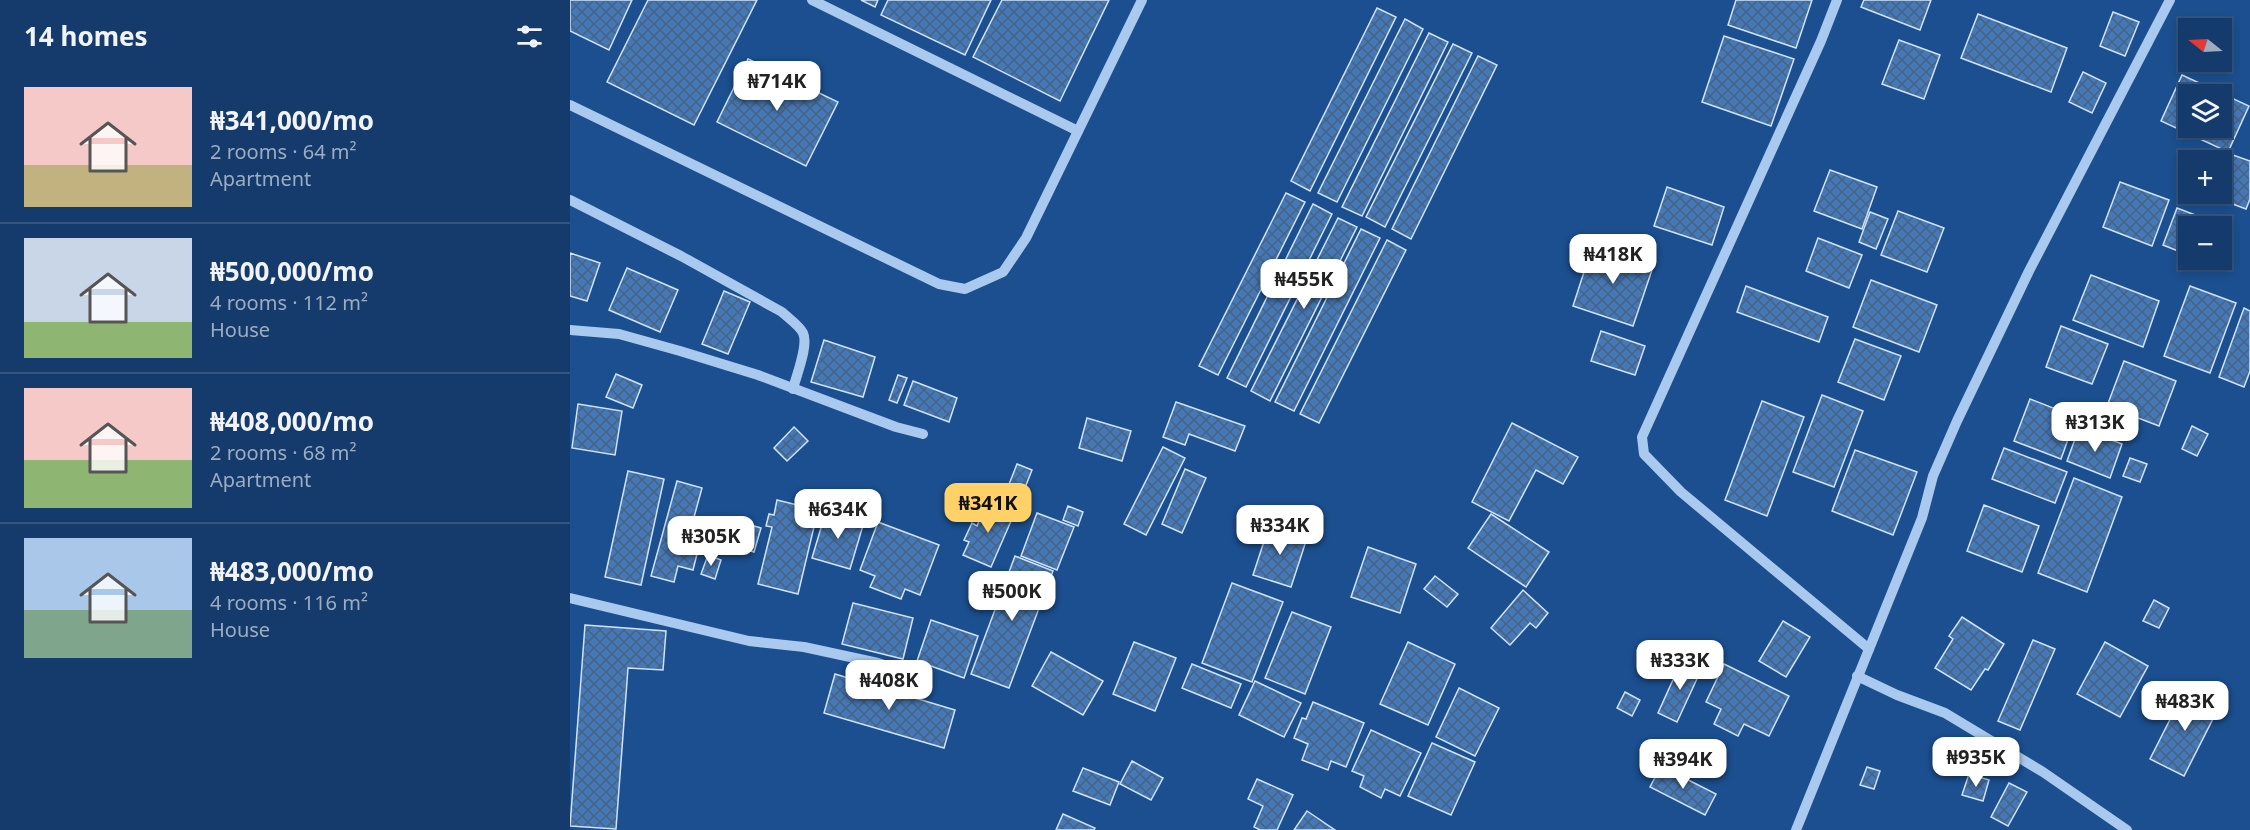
<!DOCTYPE html>
<meta charset="utf-8">
<style>
:root{--surface:#143b6b;--page:#1d4271;--text:#f1f3f6;--muted:#9dadc1;--line:#33557e;--accent:#ffd166}
body{margin:0;font-family:"Noto Sans",sans-serif;background:var(--page);color:var(--text);height:100vh;display:flex;flex-direction:column;font-size:22px;white-space:nowrap}
*{box-sizing:border-box;margin:0}
p{font-size:20px;color:var(--muted)}
.icon{flex:none;width:33px;height:33px;fill:none;stroke:currentColor;stroke-width:2;stroke-linecap:round;stroke-linejoin:round}
.map{position:relative;flex:1;overflow:hidden}
.drawer{display:flex;flex-direction:column;background:var(--surface);width:570px}
.drawer>*{flex:none}
.needle{width:39px;rotate:288deg}
.buttons{position:absolute;left:1608px;top:18px;display:grid;gap:12px}
.buttons a{display:grid;place-items:center;width:54px;height:54px;border-radius:0px;background:var(--surface);box-shadow:0 3px 9px #0003,0 0 0 2px var(--line);font-size:30px}
.price{position:absolute;translate:-50% -51px;padding:0 14px;border-radius:12px;background:#fff;color:#222;font-size:20px;line-height:39px;filter:drop-shadow(0 2px 3px #0008)}
.price::after{content:'';position:absolute;left:50%;top:36px;width:18px;height:14px;margin-left:-9px;background:inherit;clip-path:polygon(0 0,100% 0,50% 100%)}
.price.selected{background:var(--accent);color:#111}
ul{padding:0;list-style:none}
li{display:flex;align-items:center;gap:18px;height:150px;padding:0 24px}
li+li{border-top:2px solid var(--line)}
li span{display:grid;place-items:center;flex:none;width:168px;height:120px;border-radius:0px;color:#555}
li>.icon{margin-inline-start:auto}
span .icon{width:72px;height:72px;fill:#fffc;stroke-width:1}
li b{font-size:26px}
h2{display:flex;justify-content:space-between;align-items:center;height:72px;padding:0 24px;font-size:26px}
main{display:flex;flex:1;min-height:0}
.map>svg:first-child{display:block}
</style>
<main>
<section class="drawer">
<h2>14 homes<svg class="icon" aria-label="filters" viewBox="0 0 24 24"><path d="M4 7h16M4 17h16"/><circle cx="9" cy="7" r="2"/><circle cx="15" cy="17" r="2"/></svg></h2>
<ul>
<li><span style="background:linear-gradient(#f6c9c9 65%,#c2b280 0)"><svg class="icon" aria-label="home" viewBox="0 0 24 24"><path d="M3 11l9-7 9 7M6 9v11h12V9"/></svg></span><div><b>₦341,000/mo</b><p>2 rooms · 64 m²</p><p>Apartment</p></div></li>
<li><span style="background:linear-gradient(#c9d6e8 70%,#8fb573 0)"><svg class="icon" aria-label="home" viewBox="0 0 24 24"><path d="M3 11l9-7 9 7M6 9v11h12V9"/></svg></span><div><b>₦500,000/mo</b><p>4 rooms · 112 m²</p><p>House</p></div></li>
<li><span style="background:linear-gradient(#f6c9c9 60%,#8fb573 0)"><svg class="icon" aria-label="home" viewBox="0 0 24 24"><path d="M3 11l9-7 9 7M6 9v11h12V9"/></svg></span><div><b>₦408,000/mo</b><p>2 rooms · 68 m²</p><p>Apartment</p></div></li>
<li><span style="background:linear-gradient(#a9c7e8 60%,#7fa58c 0)"><svg class="icon" aria-label="home" viewBox="0 0 24 24"><path d="M3 11l9-7 9 7M6 9v11h12V9"/></svg></span><div><b>₦483,000/mo</b><p>4 rooms · 116 m²</p><p>House</p></div></li>
</ul>
</section>
<div class="map">
<svg width="1680" height="830" viewBox="0 0 1680 830">
<defs>
<pattern id="building-cross-hatch" width="8" height="8" patternUnits="userSpaceOnUse" patternTransform="scale(1.5)"><rect width="8" height="8" fill="#4478b7"/><path d="M0 0l8 8M0 8l8-8" fill="none" stroke="#486282"/></pattern>
</defs>
<rect width="100%" height="100%" fill="#1b4f8f"/>
<g fill="url(#building-cross-hatch)" stroke="#cfe3fa" stroke-width="1.5" fill-rule="evenodd">
<path d="M 0,0 L 62,0 L 39,50 L 0,31 Z"/>
<path d="M 78,0 L 187,0 L 124,125 L 37,82 Z"/>
<path d="M 291,0 L 308,0 L 305,7 Z"/>
<path d="M 318,0 L 421,0 L 395,55 L 311,15 Z"/>
<path d="M 432,0 L 539,0 L 490,101 L 403,57 Z"/>
<path d="M 1166,0 L 1242,0 L 1226,48 L 1158,25 Z"/>
<path d="M 1294,0 L 1361,0 L 1350,30 L 1291,7 Z"/>
<path d="M 807,8 L 826,17 L 740,191 L 721,181 Z"/>
<path d="M 1543,12 L 1569,22 L 1555,56 L 1530,46 Z"/>
<path d="M 1408,14 L 1497,48 L 1481,92 L 1391,58 Z"/>
<path d="M 835,19 L 853,29 L 767,202 L 748,193 Z"/>
<path d="M 859,33 L 878,42 L 792,216 L 772,207 Z"/>
<path d="M 1154,36 L 1224,59 L 1201,126 L 1132,102 Z"/>
<path d="M 1329,40 L 1370,55 L 1354,99 L 1312,84 Z"/>
<path d="M 883,44 L 902,53 L 815,227 L 796,217 Z"/>
<path d="M 908,56 L 927,65 L 841,239 L 822,229 Z"/>
<path d="M 178,59 L 268,102 L 236,166 L 147,122 Z"/>
<path d="M 1513,72 L 1536,83 L 1522,113 L 1499,102 Z"/>
<path d="M 1612,75 L 1679,106 L 1658,152 L 1591,121 ZM 1618,94 L 1652,94 L 1652,128 L 1618,128 Z"/>
<path d="M 1660,154 L 1680,161 L 1680,199 L 1676,209 L 1644,197 L 1645,194 L 1652,194 L 1652,177 Z"/>
<path d="M 1260,170 L 1307,187 L 1292,229 L 1244,211 Z"/>
<path d="M 1550,182 L 1599,200 L 1582,246 L 1533,227 Z"/>
<path d="M 1097,187 L 1154,207 L 1142,245 L 1084,226 Z"/>
<path d="M 716,193 L 735,202 L 648,375 L 629,366 Z"/>
<path d="M 743,204 L 762,214 L 676,387 L 657,378 Z"/>
<path d="M 1607,208 L 1659,228 L 1652,246 L 1652,226 L 1618,226 L 1618,255 L 1593,245 Z"/>
<path d="M 1328,211 L 1374,228 L 1357,272 L 1311,255 Z"/>
<path d="M 1300,212 L 1318,219 L 1306,249 L 1289,242 Z"/>
<path d="M 768,218 L 787,227 L 700,401 L 681,391 Z"/>
<path d="M 791,229 L 810,238 L 724,411 L 705,402 Z"/>
<path d="M 1248,238 L 1292,255 L 1279,288 L 1236,271 Z"/>
<path d="M 817,240 L 836,250 L 749,423 L 730,414 Z"/>
<path d="M 1023,244 L 1084,264 L 1063,326 L 1003,306 Z"/>
<path d="M 0,253 L 30,263 L 17,301 L 0,296 Z"/>
<path d="M 57,268 L 108,290 L 90,332 L 39,310 Z"/>
<path d="M 1521,275 L 1589,301 L 1573,347 L 1503,320 Z"/>
<path d="M 1301,280 L 1367,305 L 1349,352 L 1283,327 Z"/>
<path d="M 1176,286 L 1258,317 L 1249,342 L 1167,312 Z"/>
<path d="M 1620,286 L 1666,303 L 1640,373 L 1594,356 Z"/>
<path d="M 154,291 L 180,302 L 158,354 L 132,344 Z"/>
<path d="M 1674,308 L 1680,311 L 1680,371 L 1674,387 L 1649,377 Z"/>
<path d="M 1491,326 L 1538,344 L 1522,384 L 1476,367 Z"/>
<path d="M 1031,331 L 1075,346 L 1065,375 L 1021,361 Z"/>
<path d="M 1285,339 L 1331,356 L 1314,400 L 1268,382 Z"/>
<path d="M 254,340 L 305,357 L 293,397 L 241,382 Z"/>
<path d="M 1554,361 L 1606,381 L 1589,426 L 1537,406 Z"/>
<path d="M 46,374 L 72,385 L 63,408 L 36,397 Z"/>
<path d="M 328,375 L 337,378 L 327,403 L 319,400 Z"/>
<path d="M 343,381 L 387,398 L 379,422 L 334,405 Z"/>
<path d="M 1252,395 L 1293,411 L 1264,487 L 1223,472 Z"/>
<path d="M 1460,399 L 1506,417 L 1491,459 L 1444,441 Z"/>
<path d="M 1192,401 L 1234,417 L 1197,516 L 1155,500 Z"/>
<path d="M 606,402 L 675,426 L 665,451 L 619,434 L 615,445 L 593,437 Z"/>
<path d="M 8,404 L 52,411 L 45,455 L 2,448 Z"/>
<path d="M 517,418 L 561,431 L 552,461 L 509,448 Z"/>
<path d="M 942,423 L 1008,457 L 993,484 L 966,470 L 939,521 L 902,502 Z"/>
<path d="M 1622,426 L 1638,434 L 1627,456 L 1612,449 Z"/>
<path d="M 224,427 L 238,441 L 217,461 L 204,448 Z"/>
<path d="M 1509,428 L 1552,444 L 1540,478 L 1497,461 Z"/>
<path d="M 593,447 L 615,458 L 576,535 L 554,524 Z"/>
<path d="M 1434,448 L 1497,472 L 1485,503 L 1422,479 Z"/>
<path d="M 1285,450 L 1347,472 L 1323,535 L 1262,511 Z"/>
<path d="M 1560,458 L 1577,464 L 1570,482 L 1553,476 Z"/>
<path d="M 447,464 L 462,470 L 449,503 L 434,497 Z"/>
<path d="M 615,469 L 636,478 L 612,533 L 592,524 Z"/>
<path d="M 58,471 L 94,479 L 71,585 L 35,577 Z"/>
<path d="M 1504,478 L 1552,497 L 1517,592 L 1468,573 Z"/>
<path d="M 107,481 L 132,488 L 116,546 L 128,550 L 123,570 L 108,566 L 104,582 L 81,576 Z"/>
<path d="M 207,500 L 248,510 L 228,594 L 188,584 L 202,527 L 196,526 L 199,514 L 204,515 Z"/>
<path d="M 418,500 L 445,512 L 421,567 L 393,555 L 399,542 L 394,540 L 402,523 L 407,526 Z"/>
<path d="M 1414,505 L 1469,526 L 1452,572 L 1397,551 Z"/>
<path d="M 498,506 L 513,512 L 508,526 L 493,520 Z"/>
<path d="M 256,511 L 294,522 L 280,569 L 242,558 Z"/>
<path d="M 467,513 L 504,527 L 487,570 L 451,556 Z"/>
<path d="M 921,514 L 979,552 L 956,587 L 898,548 Z"/>
<path d="M 308,522 L 369,545 L 350,595 L 335,589 L 331,599 L 300,587 L 305,576 L 290,570 Z"/>
<path d="M 174,523 L 191,528 L 184,552 L 167,547 Z"/>
<path d="M 699,526 L 737,538 L 721,587 L 683,575 Z"/>
<path d="M 798,547 L 846,564 L 830,613 L 781,597 Z"/>
<path d="M 138,555 L 151,560 L 145,579 L 131,574 Z"/>
<path d="M 445,556 L 483,571 L 439,688 L 401,674 Z"/>
<path d="M 865,576 L 888,594 L 877,607 L 854,589 Z"/>
<path d="M 662,583 L 713,602 L 682,682 L 632,663 Z"/>
<path d="M 953,590 L 978,613 L 966,628 L 960,623 L 940,645 L 921,628 Z"/>
<path d="M 1584,600 L 1599,608 L 1589,628 L 1573,621 Z"/>
<path d="M 283,603 L 343,618 L 333,659 L 272,644 Z"/>
<path d="M 722,612 L 761,627 L 735,694 L 695,678 Z"/>
<path d="M 1392,617 L 1434,644 L 1418,670 L 1415,669 L 1401,690 L 1365,668 L 1383,639 L 1379,636 Z"/>
<path d="M 361,620 L 408,636 L 394,678 L 347,661 Z"/>
<path d="M 1213,621 L 1240,637 L 1216,677 L 1189,661 Z"/>
<path d="M 15,625 L 96,631 L 93,670 L 58,668 L 46,829 L 0,826 Z"/>
<path d="M 1463,640 L 1485,649 L 1450,730 L 1428,721 Z"/>
<path d="M 564,642 L 606,658 L 585,711 L 543,694 Z"/>
<path d="M 838,642 L 885,664 L 858,725 L 810,704 Z"/>
<path d="M 1535,642 L 1578,666 L 1550,717 L 1507,694 Z"/>
<path d="M 481,652 L 533,681 L 513,715 L 462,686 Z"/>
<path d="M 1112,660 L 1132,668 L 1107,722 L 1088,713 Z"/>
<path d="M 622,664 L 671,684 L 661,708 L 612,688 Z"/>
<path d="M 1154,664 L 1219,696 L 1199,736 L 1174,724 L 1168,736 L 1144,724 L 1151,709 L 1136,702 Z"/>
<path d="M 265,674 L 385,710 L 374,748 L 254,713 Z"/>
<path d="M 685,681 L 731,703 L 714,737 L 669,715 Z"/>
<path d="M 889,688 L 929,708 L 905,756 L 866,737 Z"/>
<path d="M 1616,688 L 1650,705 L 1614,776 L 1580,759 Z"/>
<path d="M 1055,692 L 1070,700 L 1062,716 L 1047,708 Z"/>
<path d="M 743,702 L 794,723 L 776,767 L 761,761 L 758,770 L 732,760 L 738,744 L 724,738 L 732,718 L 736,719 Z"/>
<path d="M 801,730 L 851,753 L 830,796 L 815,789 L 811,798 L 790,787 L 794,776 L 782,771 Z"/>
<path d="M 862,743 L 905,762 L 881,815 L 838,796 Z"/>
<path d="M 562,761 L 593,778 L 581,800 L 550,784 Z"/>
<path d="M 1091,766 L 1146,794 L 1135,815 L 1080,787 Z"/>
<path d="M 1297,767 L 1310,771 L 1304,789 L 1290,785 Z"/>
<path d="M 513,768 L 549,782 L 540,805 L 503,791 Z"/>
<path d="M 1399,774 L 1419,780 L 1413,801 L 1392,795 Z"/>
<path d="M 687,779 L 723,795 L 707,830 L 690,830 L 684,827 L 693,806 L 678,799 Z"/>
<path d="M 1439,783 L 1457,792 L 1438,826 L 1421,817 Z"/>
<path d="M 737,811 L 765,830 L 724,830 Z"/>
<path d="M 493,814 L 525,828 L 524,830 L 486,830 Z"/>
</g>
<g fill="none" stroke-linecap="round" stroke-linejoin="round">
<g stroke="#a9c9ee" stroke-width="10">
<path d="M 242,0 L 508,131"/>
<path d="M 1267,0 L 1251,41 L 1072,437 L 1074,454 L 1111,492 L 1299,649"/>
<path d="M 0,105 L 369,284 L 395,289 L 433,272 L 456,238 L 572,0"/>
<path d="M 0,200 L 111,256 L 212,312 C 218,318 229,325 233,333 C 239,345 226,376 223,389"/>
<path d="M 0,330 L 49,334 L 110,351 L 188,375 L 326,427 L 353,434"/>
<path d="M 0,598 L 179,641 L 234,647 L 308,663 L 333,671"/>
<path d="M 1287,676 L 1327,695 L 1375,713 L 1473,772 L 1557,830"/>
<path d="M 1226,830 L 1352,518 L 1363,476 L 1387,421 L 1459,271 L 1600,0"/>
</g>
</g>
</svg>
<div class="buttons">
<a><svg class="needle" viewBox="-14 -14 28 28"><path d="M0-13l5 13h-10z" fill="#e53935"/><path d="M0 13l5-13h-10z" fill="#9dadc1"/></svg></a>
<a><svg class="icon" aria-label="layers" viewBox="0 0 24 24"><path d="M12 4l9 5-9 5-9-5zM3 14l9 5 9-5"/></svg></a>
<a>+</a>
<a>−</a>
</div>
<b class="price" style="left:207px;top:112px">₦714K</b>
<b class="price" style="left:1043px;top:285px">₦418K</b>
<b class="price" style="left:734px;top:310px">₦455K</b>
<b class="price" style="left:1525px;top:453px">₦313K</b>
<b class="price selected" style="left:418px;top:534px">₦341K</b>
<b class="price" style="left:268px;top:540px">₦634K</b>
<b class="price" style="left:710px;top:556px">₦334K</b>
<b class="price" style="left:141px;top:567px">₦305K</b>
<b class="price" style="left:442px;top:622px">₦500K</b>
<b class="price" style="left:1110px;top:691px">₦333K</b>
<b class="price" style="left:319px;top:711px">₦408K</b>
<b class="price" style="left:1615px;top:732px">₦483K</b>
<b class="price" style="left:1406px;top:788px">₦935K</b>
<b class="price" style="left:1113px;top:790px">₦394K</b>
</div>
</main>
